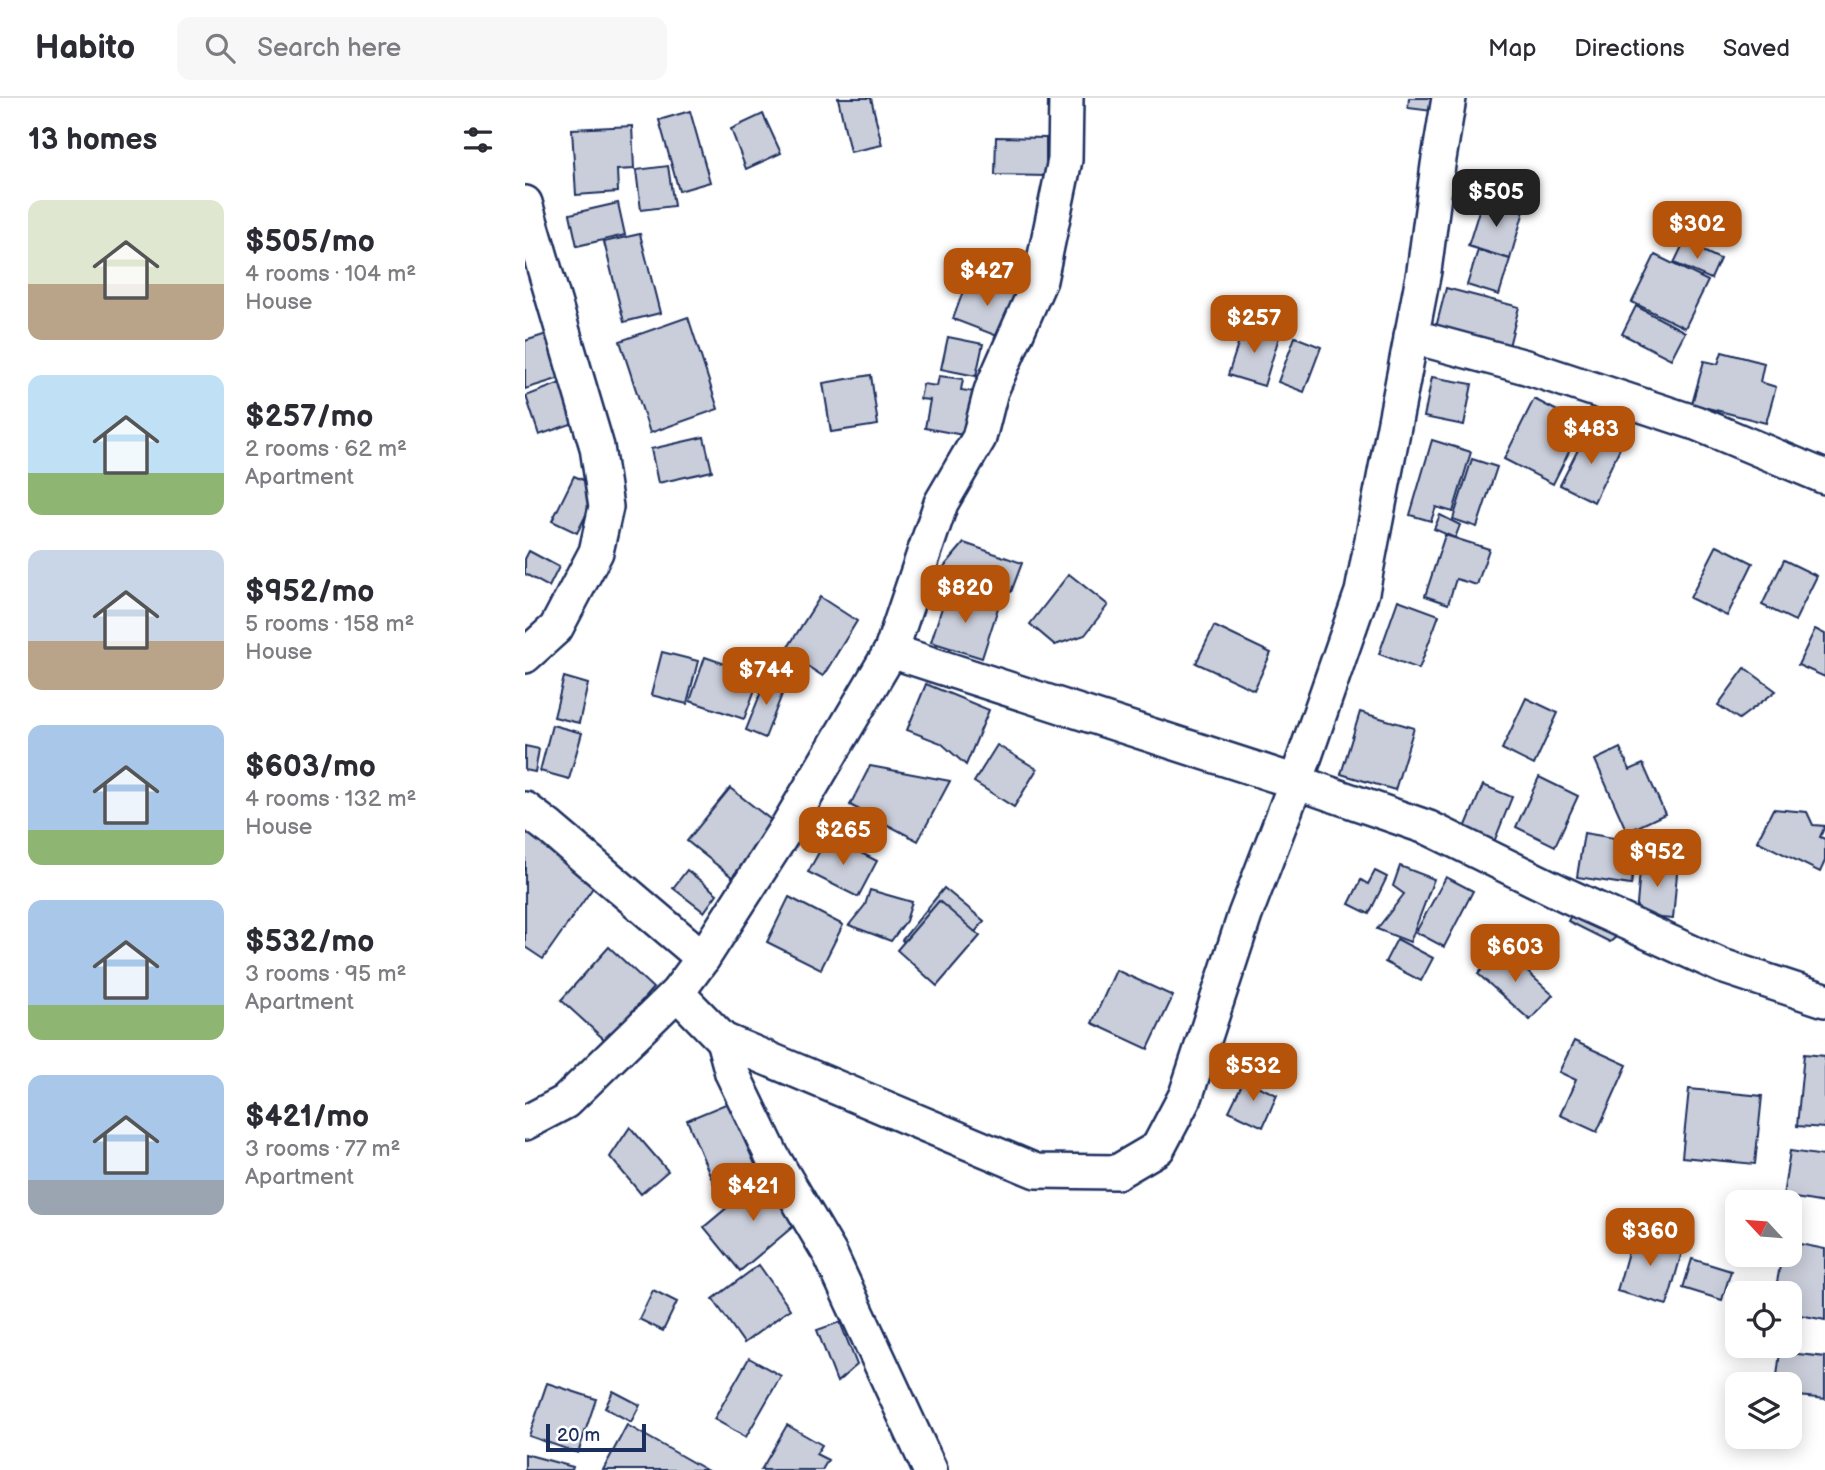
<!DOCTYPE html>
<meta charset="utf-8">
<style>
:root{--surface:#fff;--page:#f7f7f7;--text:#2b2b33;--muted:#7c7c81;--line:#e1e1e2;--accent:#b45309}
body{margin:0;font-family:"Balsamiq Sans",sans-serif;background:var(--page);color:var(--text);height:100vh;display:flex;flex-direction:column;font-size:26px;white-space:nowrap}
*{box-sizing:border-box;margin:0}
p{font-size:23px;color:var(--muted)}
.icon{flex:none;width:38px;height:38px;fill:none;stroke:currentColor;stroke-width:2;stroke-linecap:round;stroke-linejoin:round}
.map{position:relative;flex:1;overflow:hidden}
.sheet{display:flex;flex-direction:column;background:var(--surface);width:525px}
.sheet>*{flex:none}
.needle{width:46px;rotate:296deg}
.buttons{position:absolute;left:1200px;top:1092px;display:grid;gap:14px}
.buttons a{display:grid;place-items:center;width:77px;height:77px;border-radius:14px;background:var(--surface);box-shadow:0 4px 18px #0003;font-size:35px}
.scale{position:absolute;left:21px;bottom:18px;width:100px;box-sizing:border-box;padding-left:7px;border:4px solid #1b2f5e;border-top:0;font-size:19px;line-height:24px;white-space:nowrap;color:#1b2f5e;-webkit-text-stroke:5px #fff;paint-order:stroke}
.price{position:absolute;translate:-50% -60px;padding:0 16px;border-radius:14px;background:var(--accent);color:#fff;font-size:23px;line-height:46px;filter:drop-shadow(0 2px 4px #0008)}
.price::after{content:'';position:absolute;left:50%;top:42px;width:21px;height:16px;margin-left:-10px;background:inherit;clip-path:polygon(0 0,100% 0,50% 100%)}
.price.selected{background:#222;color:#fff}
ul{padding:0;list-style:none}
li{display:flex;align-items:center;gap:21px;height:175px;padding:0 28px}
li span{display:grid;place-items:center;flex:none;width:196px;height:140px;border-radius:14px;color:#555}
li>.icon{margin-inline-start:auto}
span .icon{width:84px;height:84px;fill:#fffc;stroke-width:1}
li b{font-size:30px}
h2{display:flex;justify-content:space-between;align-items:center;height:84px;padding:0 28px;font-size:30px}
header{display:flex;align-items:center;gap:42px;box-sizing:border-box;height:98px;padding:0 35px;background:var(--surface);border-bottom:2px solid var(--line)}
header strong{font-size:33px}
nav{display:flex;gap:38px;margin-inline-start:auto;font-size:24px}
.search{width:490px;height:63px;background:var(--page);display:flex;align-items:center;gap:18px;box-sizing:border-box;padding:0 24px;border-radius:14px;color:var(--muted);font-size:26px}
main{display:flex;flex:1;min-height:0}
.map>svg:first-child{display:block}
</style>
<header>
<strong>Habito</strong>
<div class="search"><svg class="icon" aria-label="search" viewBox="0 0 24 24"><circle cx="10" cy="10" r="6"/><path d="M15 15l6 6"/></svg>Search here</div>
<nav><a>Map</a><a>Directions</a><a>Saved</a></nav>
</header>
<main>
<section class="sheet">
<h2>13 homes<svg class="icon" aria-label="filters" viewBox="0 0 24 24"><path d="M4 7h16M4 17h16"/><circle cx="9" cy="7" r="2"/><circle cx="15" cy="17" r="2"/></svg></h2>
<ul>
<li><span style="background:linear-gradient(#dfe7d0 60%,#b9a48a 0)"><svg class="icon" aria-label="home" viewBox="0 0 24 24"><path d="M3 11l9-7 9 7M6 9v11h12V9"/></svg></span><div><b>$505/mo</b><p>4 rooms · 104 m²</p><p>House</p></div></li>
<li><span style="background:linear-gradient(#bfe0f5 70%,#8fb573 0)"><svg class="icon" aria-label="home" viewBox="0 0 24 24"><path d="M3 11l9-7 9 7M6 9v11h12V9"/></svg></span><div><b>$257/mo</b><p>2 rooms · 62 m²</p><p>Apartment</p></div></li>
<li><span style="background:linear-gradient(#c9d6e8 65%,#b9a48a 0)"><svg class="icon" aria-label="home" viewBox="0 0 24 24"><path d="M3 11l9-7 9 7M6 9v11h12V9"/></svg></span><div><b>$952/mo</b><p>5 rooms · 158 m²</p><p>House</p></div></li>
<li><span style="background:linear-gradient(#a9c7e8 75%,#8fb573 0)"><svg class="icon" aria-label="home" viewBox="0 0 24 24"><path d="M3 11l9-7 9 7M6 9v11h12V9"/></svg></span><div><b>$603/mo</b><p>4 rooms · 132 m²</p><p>House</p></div></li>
<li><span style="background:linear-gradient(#a9c7e8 75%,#8fb573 0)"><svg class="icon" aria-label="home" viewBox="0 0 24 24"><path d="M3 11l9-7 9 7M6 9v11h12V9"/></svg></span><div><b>$532/mo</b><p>3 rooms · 95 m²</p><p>Apartment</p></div></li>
<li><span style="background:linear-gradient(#a9c7e8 75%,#9aa5b1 0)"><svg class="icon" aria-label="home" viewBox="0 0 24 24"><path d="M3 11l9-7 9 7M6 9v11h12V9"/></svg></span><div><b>$421/mo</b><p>3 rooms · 77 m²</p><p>Apartment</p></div></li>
</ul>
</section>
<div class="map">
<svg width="1300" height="1372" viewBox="0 0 1300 1372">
<rect width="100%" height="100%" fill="#fff"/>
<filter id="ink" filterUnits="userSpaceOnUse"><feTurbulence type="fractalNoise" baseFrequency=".0143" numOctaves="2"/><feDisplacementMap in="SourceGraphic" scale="14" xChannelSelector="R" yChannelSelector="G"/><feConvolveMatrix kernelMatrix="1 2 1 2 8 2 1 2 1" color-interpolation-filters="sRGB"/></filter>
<g filter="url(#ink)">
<g fill="#caceda" stroke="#1b2f5e" stroke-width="2">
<path d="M 313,0 L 346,0 L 357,47 L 325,54 Z"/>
<path d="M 884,0 L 909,0 L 907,13 L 883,10 Z"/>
<path d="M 165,13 L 185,84 L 154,93 L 134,22 Z"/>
<path d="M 238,16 L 256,55 L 221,71 L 206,31 Z"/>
<path d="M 107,28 L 109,71 L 92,72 L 93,94 L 51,97 L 47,31 Z"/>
<path d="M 471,39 L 521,40 L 521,78 L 470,77 Z"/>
<path d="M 143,68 L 149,108 L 116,112 L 111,72 Z"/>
<path d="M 958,100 L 999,113 L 985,161 L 943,148 Z"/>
<path d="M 93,105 L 100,137 L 52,148 L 45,116 Z"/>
<path d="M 115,136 L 135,215 L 99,224 L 79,144 Z"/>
<path d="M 1159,144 L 1195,161 L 1186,181 L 1149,165 Z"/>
<path d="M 953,152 L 985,161 L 974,197 L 942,187 Z"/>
<path d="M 1130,157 L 1183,183 L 1160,230 L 1107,204 Z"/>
<path d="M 443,180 L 496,199 L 480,241 L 428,221 Z"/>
<path d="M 921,190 L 994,209 L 981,260 L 908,241 Z"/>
<path d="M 1111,208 L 1160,234 L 1146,261 L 1097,236 Z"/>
<path d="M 163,219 L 193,311 L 125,335 L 95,243 Z"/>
<path d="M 720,225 L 755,236 L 739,288 L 703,277 Z"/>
<path d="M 31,233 L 45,277 L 0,291 L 0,243 Z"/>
<path d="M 423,239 L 458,246 L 451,278 L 416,271 Z"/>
<path d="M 770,239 L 796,249 L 779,294 L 753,284 Z"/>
<path d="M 1197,254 L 1239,265 L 1235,284 L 1251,289 L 1241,325 L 1167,306 L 1179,263 L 1193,266 Z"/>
<path d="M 346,277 L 353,327 L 306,334 L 298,285 Z"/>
<path d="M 414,278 L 438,281 L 436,292 L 457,295 L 449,339 L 400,330 L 405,302 L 395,301 L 398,286 L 412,288 Z"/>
<path d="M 907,279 L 947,286 L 939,327 L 899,319 Z"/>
<path d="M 38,284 L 52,324 L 14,337 L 1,298 Z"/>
<path d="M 1009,301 L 1058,326 L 1028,386 L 979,361 Z"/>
<path d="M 1063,332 L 1096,348 L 1069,404 L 1035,387 Z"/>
<path d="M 179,339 L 187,373 L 133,385 L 126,351 Z"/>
<path d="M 907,342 L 946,354 L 928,414 L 911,409 L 906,423 L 885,417 Z"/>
<path d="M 947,361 L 972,369 L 952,429 L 928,421 Z"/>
<path d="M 49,378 L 65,385 L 66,407 L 52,435 L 27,423 Z"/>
<path d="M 915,417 L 935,427 L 930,440 L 909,431 Z"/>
<path d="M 920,437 L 964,451 L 952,487 L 931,481 L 923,506 L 900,498 Z"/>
<path d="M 439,445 L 497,465 L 486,494 L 417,471 Z"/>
<path d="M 1192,447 L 1228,465 L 1202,518 L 1165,500 Z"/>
<path d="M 4,453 L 34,469 L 24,489 L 0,476 L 0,461 Z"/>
<path d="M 1259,462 L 1292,478 L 1270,523 L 1237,507 Z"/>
<path d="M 544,476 L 583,507 L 560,537 L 530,547 L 505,526 Z"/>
<path d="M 422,494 L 473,510 L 457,560 L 406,544 Z"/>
<path d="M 295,499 L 332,523 L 298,578 L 260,554 Z"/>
<path d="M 873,502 L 914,517 L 894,571 L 854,556 Z"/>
<path d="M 689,528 L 746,555 L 729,592 L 671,565 Z"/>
<path d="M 1290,531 L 1300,536 L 1300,579 L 1273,567 Z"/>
<path d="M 137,554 L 173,563 L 162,606 L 126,597 Z"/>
<path d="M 180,559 L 235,578 L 219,621 L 165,603 Z"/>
<path d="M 1220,570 L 1251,593 L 1214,621 L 1193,607 Z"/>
<path d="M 39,579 L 63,586 L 54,625 L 29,619 Z"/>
<path d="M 242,579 L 261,586 L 240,640 L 221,632 Z"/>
<path d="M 401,586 L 464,612 L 441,667 L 416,645 L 382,632 Z"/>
<path d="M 1001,600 L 1033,615 L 1009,667 L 977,651 Z"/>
<path d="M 835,614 L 889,630 L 870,692 L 816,676 Z"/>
<path d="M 27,627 L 57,635 L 44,681 L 15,673 Z"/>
<path d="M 472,647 L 512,671 L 489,709 L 449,684 Z"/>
<path d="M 0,648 L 14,651 L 10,674 L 0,672 Z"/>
<path d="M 1095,650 L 1105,672 L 1118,666 L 1140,716 L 1102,734 L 1070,662 Z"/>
<path d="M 345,668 L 425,683 L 393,743 L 325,707 Z"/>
<path d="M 1014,679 L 1053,698 L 1030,748 L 991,729 Z"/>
<path d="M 958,687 L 987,699 L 967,749 L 937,737 Z"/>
<path d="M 205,690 L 250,725 L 207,779 L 162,743 Z"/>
<path d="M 1248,711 L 1282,714 L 1288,727 L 1300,728 L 1295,739 L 1300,741 L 1300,763 L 1295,774 L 1232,743 Z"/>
<path d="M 0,729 L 74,781 L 18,861 L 0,849 Z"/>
<path d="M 1059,735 L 1113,744 L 1106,787 L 1052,779 Z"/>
<path d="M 303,738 L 352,763 L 333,799 L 283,774 Z"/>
<path d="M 1116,761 L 1153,764 L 1148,821 L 1111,818 Z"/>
<path d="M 875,768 L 909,781 L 885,844 L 852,831 L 879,796 L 868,788 Z"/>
<path d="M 162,772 L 192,796 L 179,814 L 148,790 Z"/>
<path d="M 850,773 L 862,779 L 844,816 L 824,806 L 836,782 L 843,786 Z"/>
<path d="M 921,779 L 948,793 L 919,849 L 891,834 Z"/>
<path d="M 419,790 L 459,823 L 417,875 L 377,842 Z"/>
<path d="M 345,792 L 387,804 L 381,823 L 366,843 L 324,827 L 340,807 Z"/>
<path d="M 264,799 L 318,827 L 296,871 L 242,844 Z"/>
<path d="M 414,803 L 455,838 L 412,888 L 372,852 Z"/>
<path d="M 1052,806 L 1101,831 L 1085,844 L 1043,823 Z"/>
<path d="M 872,841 L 908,860 L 896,883 L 860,864 Z"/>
<path d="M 84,849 L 128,890 L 81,943 L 36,902 Z"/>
<path d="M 976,850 L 1028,897 L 1005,922 L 953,876 Z"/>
<path d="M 591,872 L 648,898 L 623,951 L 567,925 Z"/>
<path d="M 1049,943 L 1102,967 L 1072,1034 L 1035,1017 L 1051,982 L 1034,974 Z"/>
<path d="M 1279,956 L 1300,958 L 1300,1030 L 1272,1028 Z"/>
<path d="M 719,982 L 752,997 L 738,1029 L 704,1013 Z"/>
<path d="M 1164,991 L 1237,998 L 1230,1066 L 1157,1059 Z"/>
<path d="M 203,1005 L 233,1073 L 191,1091 L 162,1022 Z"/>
<path d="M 105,1029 L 143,1073 L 116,1096 L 85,1059 Z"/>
<path d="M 1265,1053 L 1300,1058 L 1300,1105 L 1258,1098 Z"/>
<path d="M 241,1077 L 277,1121 L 215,1173 L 179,1129 Z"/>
<path d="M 1109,1133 L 1159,1147 L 1142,1207 L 1092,1193 Z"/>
<path d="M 1265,1144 L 1300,1151 L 1300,1222 L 1265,1215 L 1265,1195 L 1250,1195 L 1257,1157 L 1265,1157 Z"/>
<path d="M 1167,1161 L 1206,1173 L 1197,1202 L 1158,1190 Z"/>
<path d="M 234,1167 L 265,1211 L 219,1245 L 188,1201 Z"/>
<path d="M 128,1192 L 152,1204 L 138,1233 L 114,1221 Z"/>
<path d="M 315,1224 L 332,1267 L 312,1284 L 292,1232 Z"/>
<path d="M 1255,1254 L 1300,1259 L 1300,1301 L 1265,1297 L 1265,1286 L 1251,1286 Z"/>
<path d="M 224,1260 L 256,1278 L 221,1339 L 189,1321 Z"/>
<path d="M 22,1285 L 71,1301 L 53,1355 L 4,1338 Z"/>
<path d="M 88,1293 L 115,1307 L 106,1324 L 80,1310 Z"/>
<path d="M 102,1327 L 181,1372 L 78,1372 Z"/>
<path d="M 262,1327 L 297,1347 L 291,1356 L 303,1362 L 297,1372 L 236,1372 Z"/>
<path d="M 0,1356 L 48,1369 L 47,1372 L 0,1372 Z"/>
</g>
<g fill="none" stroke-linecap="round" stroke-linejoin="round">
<defs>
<g id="street">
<path d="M 0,105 L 72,349 L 81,409 L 71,454 L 31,530 L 0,558"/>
<path d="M 886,238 L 1001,269 L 1171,325 L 1300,379"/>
<path d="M 366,553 L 771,684 L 904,730 L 1041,797 L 1197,868 L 1300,902"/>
<path d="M 0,711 L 25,730 L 178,860"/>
<path d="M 152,895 L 198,942 L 511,1073 L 592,1074 L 633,1050 L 661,997 L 720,817 L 771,684 L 837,494 L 899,173 L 913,67 L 924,0"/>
<path d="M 198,942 L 207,975 L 247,1058 L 305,1156 L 405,1372"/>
<path d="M 0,1025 L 40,1004 L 152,895 L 178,860 L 264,726 L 366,553 L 416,405 L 454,340 L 466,293 L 515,182 L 540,62 L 541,0"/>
</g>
</defs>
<use href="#street" stroke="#1b2f5e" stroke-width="38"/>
<use href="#street" stroke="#fff" stroke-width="33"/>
</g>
</g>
</svg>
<div class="buttons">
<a><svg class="needle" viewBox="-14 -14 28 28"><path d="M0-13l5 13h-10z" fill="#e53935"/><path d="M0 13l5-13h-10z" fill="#7c7c81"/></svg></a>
<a><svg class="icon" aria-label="locate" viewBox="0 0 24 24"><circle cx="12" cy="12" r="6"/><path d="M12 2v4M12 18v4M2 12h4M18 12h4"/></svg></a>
<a><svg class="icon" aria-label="layers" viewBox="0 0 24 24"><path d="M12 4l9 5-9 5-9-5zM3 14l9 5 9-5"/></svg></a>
</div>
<div class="scale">20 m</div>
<b class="price selected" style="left:971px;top:131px">$505</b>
<b class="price" style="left:1172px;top:163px">$302</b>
<b class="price" style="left:462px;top:210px">$427</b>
<b class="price" style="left:729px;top:257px">$257</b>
<b class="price" style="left:1066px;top:368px">$483</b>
<b class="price" style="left:440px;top:527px">$820</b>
<b class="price" style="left:241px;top:609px">$744</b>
<b class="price" style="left:318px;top:769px">$265</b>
<b class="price" style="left:1132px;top:791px">$952</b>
<b class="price" style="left:990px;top:886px">$603</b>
<b class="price" style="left:728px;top:1005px">$532</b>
<b class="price" style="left:228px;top:1125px">$421</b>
<b class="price" style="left:1125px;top:1170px">$360</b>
</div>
</main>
